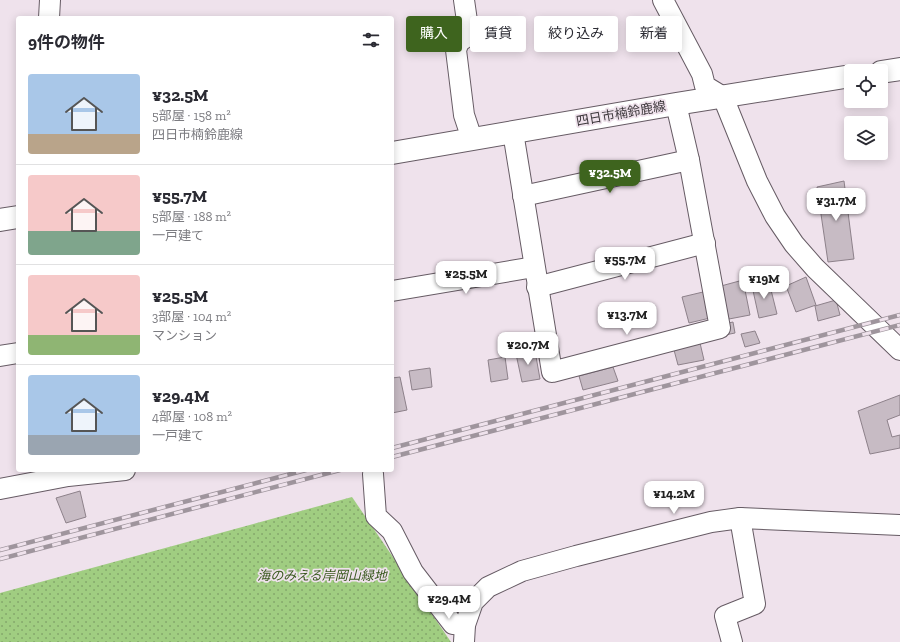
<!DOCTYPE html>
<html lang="ja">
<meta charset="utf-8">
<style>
:root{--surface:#fff;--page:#f2f2f3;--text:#2b2b33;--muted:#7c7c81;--line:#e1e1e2;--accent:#3e641e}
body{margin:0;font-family:"Zilla Slab","Noto Sans JP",serif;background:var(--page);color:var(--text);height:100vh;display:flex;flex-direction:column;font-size:15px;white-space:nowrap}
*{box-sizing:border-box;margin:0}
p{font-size:13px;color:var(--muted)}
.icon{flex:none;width:22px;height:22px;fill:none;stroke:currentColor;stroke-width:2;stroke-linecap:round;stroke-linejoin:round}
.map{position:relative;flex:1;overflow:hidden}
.drawer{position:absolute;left:16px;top:16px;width:378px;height:456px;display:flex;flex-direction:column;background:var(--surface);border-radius:4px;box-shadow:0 2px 10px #0003}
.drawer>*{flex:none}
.hud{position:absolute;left:406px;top:16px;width:380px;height:36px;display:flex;gap:8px}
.tools{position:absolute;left:844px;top:64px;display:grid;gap:8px}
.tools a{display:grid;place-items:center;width:44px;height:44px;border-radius:4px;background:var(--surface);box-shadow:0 2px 10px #0003;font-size:20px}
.price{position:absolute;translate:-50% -34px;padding:0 9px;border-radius:8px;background:#fff;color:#222;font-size:13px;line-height:26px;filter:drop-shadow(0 1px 2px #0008)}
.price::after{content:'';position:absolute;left:50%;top:24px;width:12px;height:9px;margin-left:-6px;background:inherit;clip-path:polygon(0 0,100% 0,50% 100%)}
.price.on{background:var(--accent);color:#fff}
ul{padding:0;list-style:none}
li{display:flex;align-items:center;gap:12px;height:100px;padding:0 12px}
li+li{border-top:1px solid var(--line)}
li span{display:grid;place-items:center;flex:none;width:112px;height:80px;border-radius:4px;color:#555}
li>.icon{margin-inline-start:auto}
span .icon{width:48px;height:48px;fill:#fffc;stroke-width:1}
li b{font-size:17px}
h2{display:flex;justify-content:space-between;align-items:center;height:48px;padding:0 12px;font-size:17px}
.chip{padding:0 14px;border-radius:4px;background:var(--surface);box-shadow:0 2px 10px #0003;font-size:14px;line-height:36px}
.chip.on{background:var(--accent);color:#fff}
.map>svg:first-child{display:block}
</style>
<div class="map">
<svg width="900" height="642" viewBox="0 0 900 642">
<defs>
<pattern id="park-dots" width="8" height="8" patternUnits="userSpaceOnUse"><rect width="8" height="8" fill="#a0cd81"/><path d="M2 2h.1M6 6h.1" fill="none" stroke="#84a76b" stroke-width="1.8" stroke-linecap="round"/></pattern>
</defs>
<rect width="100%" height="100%" fill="#efe2ec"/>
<path fill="url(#park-dots)" d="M 352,497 L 451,642 L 0,642 L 0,593 Z"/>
<g fill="#c7bbc4" stroke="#8d818a">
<path d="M 844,181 L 854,259 L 828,262 L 817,187 Z"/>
<path d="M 806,277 L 816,305 L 796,312 L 786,286 Z"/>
<path d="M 743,280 L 750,315 L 729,319 L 721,286 Z"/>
<path d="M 769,282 L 777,314 L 759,318 L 752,286 Z"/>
<path d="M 703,292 L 710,318 L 689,323 L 682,297 Z"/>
<path d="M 836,300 L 840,315 L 818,321 L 815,306 Z"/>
<path d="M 733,322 L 735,333 L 725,335 L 724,324 Z"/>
<path d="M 755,331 L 760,343 L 745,347 L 741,334 Z"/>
<path d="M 700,343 L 704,360 L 678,365 L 674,350 Z"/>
<path d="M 535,351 L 540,379 L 522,382 L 516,354 Z"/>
<path d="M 505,357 L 508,379 L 491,382 L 488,360 Z"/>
<path d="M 613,367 L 618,381 L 583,390 L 579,376 Z"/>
<path d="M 430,368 L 432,387 L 412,390 L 409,371 Z"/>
<path d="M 400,377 L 407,410 L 392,413 L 392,378 Z"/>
<path d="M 900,395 L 900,415 L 887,420 L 892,437 L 900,435 L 900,448 L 870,454 L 858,411 Z"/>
<path d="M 80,491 L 86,517 L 66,523 L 56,498 Z"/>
</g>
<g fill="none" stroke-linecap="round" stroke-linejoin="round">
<defs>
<g id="minor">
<path d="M 464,0 L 469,35 L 459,42 L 456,50 L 464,115 L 472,139"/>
<path d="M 663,0 L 702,74 L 705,86 L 723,97 L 757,181 L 775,216 L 794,244 L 815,268 L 900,350"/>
<path d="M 49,18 L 50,0"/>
<path d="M 513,132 L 552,372 L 720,328 L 689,160 L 676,104"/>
<path d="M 523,196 L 689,160"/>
<path d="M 537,287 L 705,243"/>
<path d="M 392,291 L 534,267"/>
<path d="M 0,356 L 18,353"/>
<path d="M 373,474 L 376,516 L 392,531 L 413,572 L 453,624 L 465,625"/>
<path d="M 0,489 L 68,476 L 125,470"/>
<path d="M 464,642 L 465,625 L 473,602 L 488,587 L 522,571 L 576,556 L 711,522 L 740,518 L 900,525"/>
<path d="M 732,642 L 725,616 L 755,604 L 740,518"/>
</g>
<g id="major">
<path d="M 881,72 L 900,69"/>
<path d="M 392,153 L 676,104 L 851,76"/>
<path d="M 0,220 L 18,217"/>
</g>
</defs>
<use href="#minor" stroke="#665b64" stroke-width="22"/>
<use href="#major" stroke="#665b64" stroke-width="24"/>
<use href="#minor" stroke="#fff" stroke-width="20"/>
<use href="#major" stroke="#fff" stroke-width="22"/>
<defs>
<g id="rail">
<path d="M 392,448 L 900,315"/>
<path d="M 392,457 L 900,325"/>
<path d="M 0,550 L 306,470"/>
<path d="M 0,559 L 340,470"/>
</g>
</defs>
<use href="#rail" stroke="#9f959d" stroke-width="4.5"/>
<use href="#rail" stroke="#efe2ec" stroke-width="3" stroke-dasharray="9" stroke-linecap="butt"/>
</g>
<g text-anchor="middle" stroke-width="3.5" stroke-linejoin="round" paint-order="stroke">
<g font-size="13" fill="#3d383c" stroke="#efe2ec">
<text transform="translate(621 113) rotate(-10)" y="5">四日市楠鈴鹿線</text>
</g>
<g font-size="13" font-style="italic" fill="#38581d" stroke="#efe2ec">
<text x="322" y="580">海のみえる岸岡山緑地</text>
</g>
</g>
</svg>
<div class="tools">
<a><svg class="icon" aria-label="locate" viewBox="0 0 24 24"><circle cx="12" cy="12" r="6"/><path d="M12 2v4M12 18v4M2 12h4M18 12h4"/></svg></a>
<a><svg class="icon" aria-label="layers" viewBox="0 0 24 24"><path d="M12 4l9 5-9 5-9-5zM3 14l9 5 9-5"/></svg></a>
</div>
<b class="price on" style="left:610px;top:194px">¥32.5M</b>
<b class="price" style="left:836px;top:222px">¥31.7M</b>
<b class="price" style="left:625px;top:281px">¥55.7M</b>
<b class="price" style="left:466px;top:295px">¥25.5M</b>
<b class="price" style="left:764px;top:300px">¥19M</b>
<b class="price" style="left:627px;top:336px">¥13.7M</b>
<b class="price" style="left:528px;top:366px">¥20.7M</b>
<b class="price" style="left:674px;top:515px">¥14.2M</b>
<b class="price" style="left:449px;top:620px">¥29.4M</b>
<div class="hud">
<a class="chip on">購入</a>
<a class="chip">賃貸</a>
<a class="chip">絞り込み</a>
<a class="chip">新着</a>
</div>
<section class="drawer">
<h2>9件の物件<svg class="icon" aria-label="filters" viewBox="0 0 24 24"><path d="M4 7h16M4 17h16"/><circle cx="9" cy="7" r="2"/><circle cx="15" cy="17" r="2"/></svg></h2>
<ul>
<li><span style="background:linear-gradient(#a9c7e8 75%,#b9a48a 0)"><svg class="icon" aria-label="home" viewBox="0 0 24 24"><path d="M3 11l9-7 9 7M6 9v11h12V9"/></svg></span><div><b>¥32.5M</b><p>5部屋 · 158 m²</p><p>四日市楠鈴鹿線</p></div></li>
<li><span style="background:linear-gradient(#f6c9c9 70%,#7fa58c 0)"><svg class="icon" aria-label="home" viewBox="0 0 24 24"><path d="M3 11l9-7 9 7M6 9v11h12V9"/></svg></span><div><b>¥55.7M</b><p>5部屋 · 188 m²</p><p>一戸建て</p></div></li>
<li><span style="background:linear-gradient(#f6c9c9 75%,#8fb573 0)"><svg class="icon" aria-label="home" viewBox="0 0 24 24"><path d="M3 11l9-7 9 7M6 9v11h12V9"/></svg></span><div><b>¥25.5M</b><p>3部屋 · 104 m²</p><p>マンション</p></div></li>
<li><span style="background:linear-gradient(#a9c7e8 75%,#9aa5b1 0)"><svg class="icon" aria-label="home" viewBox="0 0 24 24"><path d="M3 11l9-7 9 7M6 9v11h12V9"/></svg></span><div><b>¥29.4M</b><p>4部屋 · 108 m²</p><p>一戸建て</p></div></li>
</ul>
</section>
</div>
